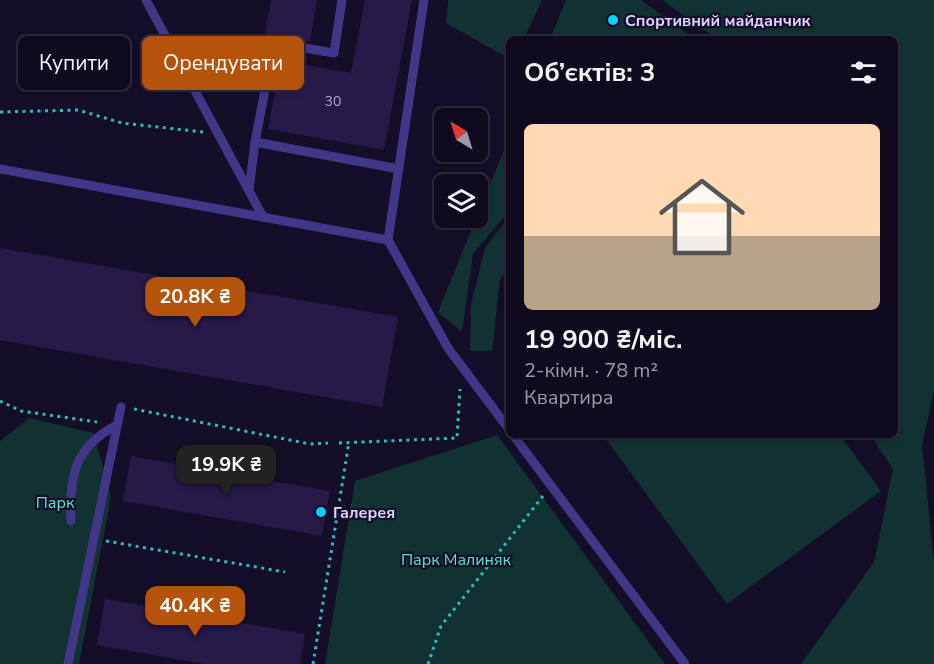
<!DOCTYPE html>
<html lang="uk">
<meta charset="utf-8">
<style>
:root{--surface:#100a1e;--page:#1e182b;--text:#f1f3f6;--muted:#9c9aa4;--line:#302b3c;--accent:#b45309}
body{margin:0;font-family:"Nunito Sans",sans-serif;background:var(--page);color:var(--text);height:100vh;display:flex;flex-direction:column;font-size:22px;white-space:nowrap}
*{box-sizing:border-box;margin:0}
p{font-size:20px;color:var(--muted)}
.icon{flex:none;width:33px;height:33px;fill:none;stroke:currentColor;stroke-width:2;stroke-linecap:round;stroke-linejoin:round}
.map{position:relative;flex:1;overflow:hidden}
.drawer{position:absolute;left:506px;top:36px;width:392px;height:402px;display:flex;flex-direction:column;background:var(--surface);border-radius:9px;box-shadow:0 3px 9px #0003,0 0 0 2px var(--line)}
.drawer>*{flex:none}
.banner{position:absolute;left:18px;top:36px;width:398px;height:54px;display:flex;gap:12px}
.needle{width:39px;rotate:322deg}
.controls{position:absolute;left:434px;top:108px;display:grid;gap:12px}
.controls a{display:grid;place-items:center;width:54px;height:54px;border-radius:9px;background:var(--surface);box-shadow:0 3px 9px #0003,0 0 0 2px var(--line);font-size:30px}
.price{position:absolute;translate:-50% -51px;padding:0 14px;border-radius:12px;background:var(--accent);color:#fff;font-size:20px;line-height:39px;filter:drop-shadow(0 2px 3px #0008)}
.price::after{content:'';position:absolute;left:50%;top:36px;width:18px;height:14px;margin-left:-9px;background:inherit;clip-path:polygon(0 0,100% 0,50% 100%)}
.price.on{background:#222;color:#fff}
ul{padding:0;list-style:none}
li{display:grid;align-content:center;gap:12px;height:318px;padding:0 18px}
li+li{border-top:2px solid var(--line)}
li span{display:grid;place-items:center;height:186px;border-radius:9px;color:#555}
li>.icon{margin-inline-start:auto}
span .icon{width:108px;height:108px;fill:#fffc;stroke-width:1}
li b{font-size:26px}
h2{display:flex;justify-content:space-between;align-items:center;height:72px;padding:0 18px;font-size:26px}
.tag{padding:0 21px;border-radius:9px;background:var(--surface);box-shadow:0 3px 9px #0003,0 0 0 2px var(--line);font-size:21px;line-height:54px}
.tag.on{background:var(--accent);color:#fff}
.map>svg:first-child{display:block}
</style>
<div class="map">
<svg width="934" height="664" viewBox="0 0 934 664">
<rect width="100%" height="100%" fill="#150e28"/>
<g fill="#113132">
<path d="M 448,0 L 542,0 L 524,39 L 508,39 L 508,58 L 446,23 Z"/>
<path d="M 566,0 L 641,0 L 695,39 L 550,39 Z"/>
<path d="M 662,0 L 934,0 L 934,391 L 922,445 L 934,562 L 934,664 L 801,664 L 874,562 L 893,469 L 870,435 L 894,435 L 894,39 L 717,39 Z"/>
<path d="M 508,140 L 508,212 L 473,254 L 462,332 L 438,312 Z"/>
<path d="M 508,218 L 508,267 L 500,280 L 492,351 L 470,351 L 471,305 L 485,248 Z"/>
<path d="M 29,418 L 94,433 L 111,497 L 79,664 L 0,664 L 0,441 Z"/>
<path d="M 497,435 L 665,664 L 325,664 L 355,481 Z"/>
<path d="M 603,435 L 840,435 L 881,491 L 727,604 Z"/>
</g>
<g fill="#271a49">
<path d="M 271,0 L 317,0 L 310,42 L 265,33 Z"/>
<path d="M 365,0 L 412,0 L 384,150 L 268,129 L 283,51 L 307,55 L 306,65 L 351,73 Z"/>
<path d="M 0,248 L 398,317 L 382,407 L 0,340 Z"/>
<path d="M 131,456 L 330,491 L 322,536 L 123,501 Z"/>
<path d="M 105,599 L 305,634 L 300,664 L 204,664 L 97,645 Z"/>
</g>
<g fill="none" stroke-linecap="round" stroke-linejoin="round">
<g stroke="#2abcbe" stroke-width="3" stroke-dasharray="3 4.5" stroke-linecap="butt">
<path d="M 0,112 L 78,110 L 122,123 L 203,132"/>
<path d="M 0,401 L 21,411 L 97,422"/>
<path d="M 134,409 L 310,444 L 328,443"/>
<path d="M 339,443 L 457,438 L 460,389"/>
<path d="M 106,541 L 285,572"/>
<path d="M 313,664 L 349,442"/>
<path d="M 428,664 L 441,626 L 543,496"/>
</g>
<g stroke="#413788" stroke-width="9">
<path d="M 146,0 L 263,217"/>
<path d="M 342,0 L 334,53 L 274,43 L 255,142 L 399,169"/>
<path d="M 0,169 L 388,240 L 448,348 L 508,428"/>
<path d="M 249,190 L 255,142"/>
<path d="M 388,240 L 424,0"/>
<path d="M 513,435 L 685,664"/>
<path d="M 71,521 C 69,477 74,447 117,425"/>
<path d="M 68,664 L 121,407"/>
</g>
</g>
<g fill="#01d2ff" stroke="#150e28" stroke-width="2">
<circle cx="613" cy="20" r="6"/>
<circle cx="321" cy="512" r="6"/>
</g>
<g text-anchor="middle" stroke-width="4.5" stroke-linejoin="round" paint-order="stroke">
<g font-size="14" fill="#b0a6d2">
<text x="333" y="106">30</text>
</g>
<g font-size="16" font-weight="bold" fill="#ddd5ff" stroke="#150e28" text-anchor="start">
<text x="625" y="26">Спортивний майданчик</text>
<text x="333" y="518">Галерея</text>
</g>
<g font-size="16" fill="#5be5cd" stroke="#150e28">
<text x="55" y="508">Парк</text>
<text x="456" y="565">Парк Малиняк</text>
</g>
</g>
</svg>
<div class="controls">
<a><svg class="needle" viewBox="-14 -14 28 28"><path d="M0-13l5 13h-10z" fill="#e53935"/><path d="M0 13l5-13h-10z" fill="#9c9aa4"/></svg></a>
<a><svg class="icon" aria-label="layers" viewBox="0 0 24 24"><path d="M12 4l9 5-9 5-9-5zM3 14l9 5 9-5"/></svg></a>
</div>
<b class="price" style="left:195px;top:328px">20.8K ₴</b>
<b class="price on" style="left:226px;top:496px">19.9K ₴</b>
<b class="price" style="left:195px;top:637px">40.4K ₴</b>
<div class="banner">
<a class="tag">Купити</a>
<a class="tag on">Орендувати</a>
</div>
<section class="drawer">
<h2>Об’єктів: 3<svg class="icon" aria-label="filters" viewBox="0 0 24 24"><path d="M4 7h16M4 17h16"/><circle cx="9" cy="7" r="2"/><circle cx="15" cy="17" r="2"/></svg></h2>
<ul>
<li><span style="background:linear-gradient(#ffd9b3 60%,#b9a48a 0)"><svg class="icon" aria-label="home" viewBox="0 0 24 24"><path d="M3 11l9-7 9 7M6 9v11h12V9"/></svg></span><div><b>19 900 ₴/міс.</b><p>2-кімн. · 78 m²</p><p>Квартира</p></div></li>
</ul>
</section>
</div>
